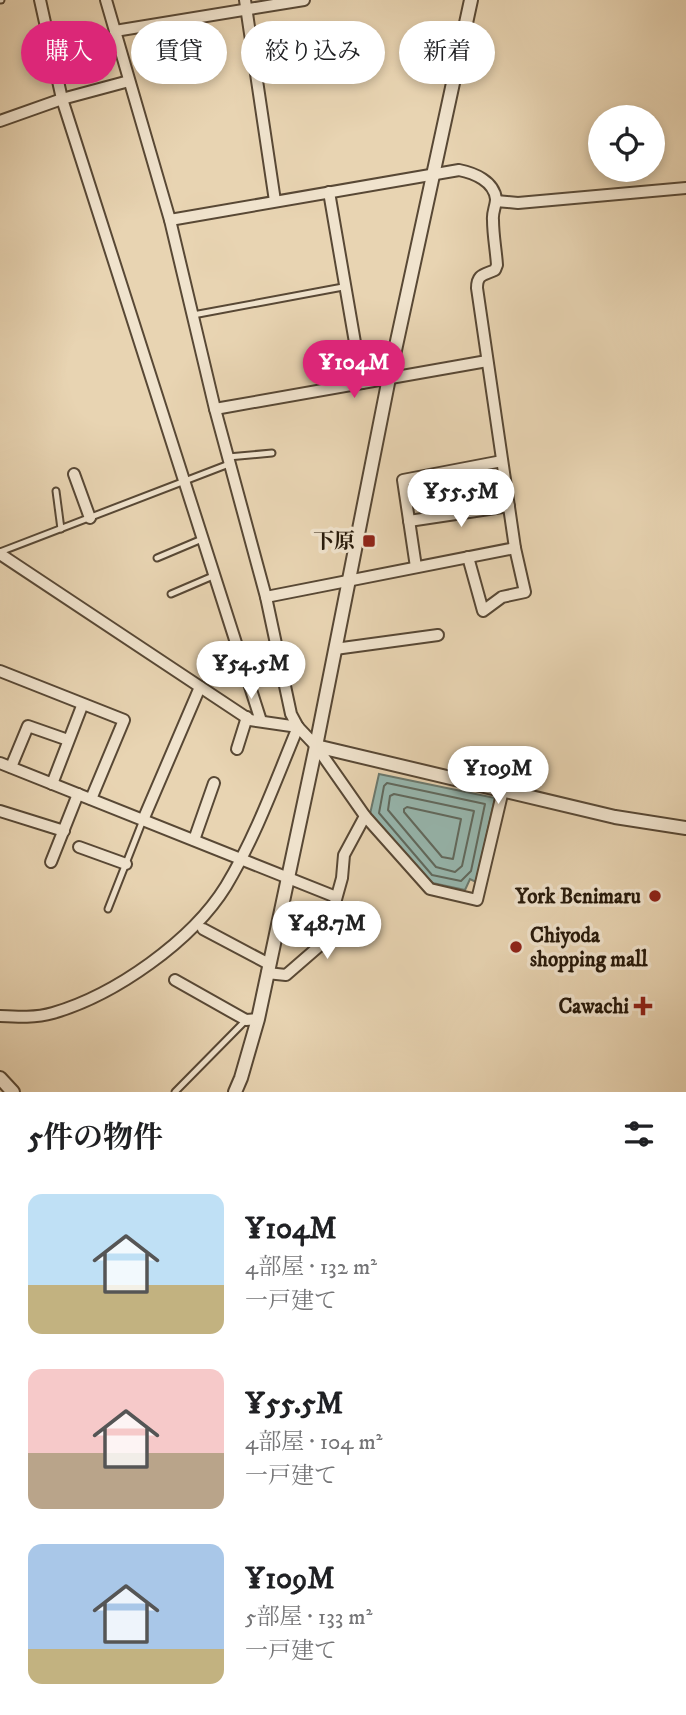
<!DOCTYPE html>
<html lang="ja">
<meta charset="utf-8">
<style>
:root{--surface:#fff;--page:#f6f6f6;--text:#202124;--muted:#757577;--accent:#db2777}
body{margin:0;font-family:"IM FELL DW Pica","Noto Serif JP",serif;background:var(--page);color:var(--text);height:100vh;display:flex;flex-direction:column;font-size:26px;white-space:nowrap}
*{box-sizing:border-box;margin:0}
p{font-size:23px;color:var(--muted)}
.icon{flex:none;width:38px;height:38px;fill:none;stroke:currentColor;stroke-width:2;stroke-linecap:round;stroke-linejoin:round}
.map{position:relative;height:1092px;overflow:hidden}
.side{display:flex;flex-direction:column;background:var(--surface);flex:1}
.side>*{flex:none}
.guide{position:absolute;left:21px;top:21px;width:644px;height:63px;display:flex;gap:14px}
.fabs{position:absolute;left:588px;top:105px;display:grid;gap:14px}
.fabs a{display:grid;place-items:center;width:77px;height:77px;border-radius:50%;background:var(--surface);box-shadow:0 4px 10px #0003;font-size:35px}
.price{position:absolute;translate:-50% -60px;padding:0 16px;border-radius:24px;background:#fff;color:#222;font-size:23px;line-height:46px;filter:drop-shadow(0 2px 4px #0008)}
.price::after{content:'';position:absolute;left:50%;top:42px;width:21px;height:16px;margin-left:-10px;background:inherit;clip-path:polygon(0 0,100% 0,50% 100%)}
.price.active{background:var(--accent);color:#fff}
ul{padding:0;list-style:none}
li{display:flex;align-items:center;gap:21px;height:175px;padding:0 28px}
li span{display:grid;place-items:center;flex:none;width:196px;height:140px;border-radius:14px;color:#555}
li>.icon{margin-inline-start:auto}
span .icon{width:84px;height:84px;fill:#fffc;stroke-width:1}
li b{font-size:30px}
h2{display:flex;justify-content:space-between;align-items:center;height:84px;padding:0 28px;font-size:30px}
.pill{padding:0 24px;border-radius:32px;background:var(--surface);box-shadow:0 4px 10px #0003;font-size:24px;line-height:63px}
.pill.active{background:var(--accent);color:#fff}
.map>svg:first-child{display:block}
</style>
<div class="map">
<svg width="686" height="1092" viewBox="0 0 686 1092">
<rect width="100%" height="100%" fill="#e8d4b2"/>
<filter id="stains"><feTurbulence type="fractalNoise" baseFrequency=".00286" numOctaves="4"/><feColorMatrix values="0 0 0 0 .2 0 0 0 0 .09 0 0 0 0 .02 0 0 0 .5 -.17"/></filter>
<radialGradient id="worn" r=".72"><stop offset=".6" stop-color="#630" stop-opacity="0"/><stop offset="1" stop-color="#630" stop-opacity=".3"/></radialGradient>
<path fill="#97b8b0" stroke="#6b796e" stroke-width="2" d="M 379,774 L 495,798 L 476,882 L 470,879 L 465,890 L 428,882 L 370,814 Z"/>
<g fill="none" stroke-linecap="round" stroke-linejoin="round">
<g stroke="#60695e" stroke-width="2">
<path d="M 387,783 L 485,804 L 471,871 L 461,881 L 432,875 L 379,813 L 384,786 Z"/>
<path d="M 394,794 L 474,811 L 462,866 L 455,872 L 436,867 L 388,810 L 390,796 Z"/>
<path d="M 407,807 L 461,819 L 453,859 L 442,857 L 404,812 L 404,809 Z"/>
</g>
<defs>
<g id="service">
<path d="M 0,0 L 1,0"/>
<path d="M 193,315 L 343,287"/>
<path d="M 228,457 L 272,453"/>
<path d="M 56,491 L 61,529"/>
<path d="M 0,552 L 229,464"/>
<path d="M 157,558 L 202,539"/>
<path d="M 171,594 L 213,576"/>
<path d="M 108,909 L 143,820"/>
<path d="M 175,1092 L 246,1020"/>
</g>
<g id="minor">
<path d="M 40,0 L 62,99 L 261,721"/>
<path d="M 106,0 L 170,220 L 215,409 L 266,597 L 291,714 L 298,727 L 316,746 L 365,816 L 344,855 L 342,878 L 332,914 L 340,921 L 324,942 L 286,975 L 267,973"/>
<path d="M 245,0 L 275,201"/>
<path d="M 115,31 L 304,0"/>
<path d="M 0,121 L 62,99 L 129,81"/>
<path d="M 329,192 L 362,383"/>
<path d="M 496,201 L 518,203 L 686,188"/>
<path d="M 170,220 L 459,170 C 474,173 494,181 496,199 C 496,206 492,213 493,220 C 493,235 496,250 497,265 L 495,270 C 484,275 477,274 477,288 L 515,548 L 266,597"/>
<path d="M 215,409 L 487,361"/>
<path d="M 74,474 L 90,518"/>
<path d="M 409,521 L 509,506"/>
<path d="M 0,554 L 250,720 L 298,727"/>
<path d="M 468,557 L 483,611 L 502,597 L 525,592 L 515,548"/>
<path d="M 416,567 L 403,480 L 502,461"/>
<path d="M 335,649 L 438,635"/>
<path d="M 0,671 L 124,720 L 91,799"/>
<path d="M 237,749 L 247,717"/>
<path d="M 0,763 L 336,897"/>
<path d="M 11,767 L 28,726 L 68,740"/>
<path d="M 52,784 L 82,706"/>
<path d="M 0,811 L 64,831"/>
<path d="M 365,816 L 430,889 L 477,900 L 503,790"/>
<path d="M 143,820 L 200,687"/>
<path d="M 194,840 L 214,783"/>
<path d="M 79,847 L 126,864"/>
<path d="M 51,862 L 78,794"/>
<path d="M 203,929 L 269,964"/>
<path d="M 175,980 L 246,1020 L 258,1019"/>
<path d="M 0,1016 C 18,1017 36,1018 53,1013 C 115,995 192,941 226,886 C 256,836 276,780 298,727"/>
</g>
<g id="tertiary">
<path d="M 316,746 L 615,817 L 686,828"/>
<path d="M 0,1078 L 13,1092"/>
<path d="M 235,1092 L 241,1078 L 258,1019 L 316,746 L 389,378 L 471,0"/>
</g>
</defs>
<use href="#service" stroke="#584835" stroke-width="9"/>
<use href="#minor" stroke="#584835" stroke-width="14"/>
<use href="#tertiary" stroke="#584835" stroke-width="16"/>
<use href="#service" stroke="#f0e3cd" stroke-width="5"/>
<use href="#minor" stroke="#f0e3cd" stroke-width="10"/>
<use href="#tertiary" stroke="#f0e3cd" stroke-width="12"/>
</g>
<g fill="#8f2418" stroke="#f0e3cd" stroke-width="2.5">
<rect x="362" y="534" width="14" height="14" rx="3.5"/>
<circle cx="655" cy="896" r="7"/>
<circle cx="516" cy="947" r="7"/>
<path d="M639.5 995.5h7v7h7v7h-7v7h-7v-7h-7v-7h7z"/>
</g>
<g text-anchor="middle" stroke-width="7" stroke-linejoin="round" paint-order="stroke">
<g font-size="21" font-weight="bold" fill="#281a0b" stroke="#f0e3cd" text-anchor="end">
<text x="355" y="548">下原</text>
<text x="641" y="903">York Benimaru</text>
<text x="530" y="942" text-anchor="start">Chiyoda<tspan x="530" dy="24">shopping mall</tspan></text>
<text x="629" y="1013">Cawachi</text>
</g>
</g>
<rect width="100%" height="100%" filter="url(#stains)"/>
<rect width="100%" height="100%" fill="url(#worn)"/>
</svg>
<div class="fabs">
<a><svg class="icon" aria-label="locate" viewBox="0 0 24 24"><circle cx="12" cy="12" r="6"/><path d="M12 2v4M12 18v4M2 12h4M18 12h4"/></svg></a>
</div>
<b class="price active" style="left:354px;top:400px">¥104M</b>
<b class="price" style="left:461px;top:529px">¥55.5M</b>
<b class="price" style="left:251px;top:701px">¥54.5M</b>
<b class="price" style="left:498px;top:806px">¥109M</b>
<b class="price" style="left:327px;top:961px">¥48.7M</b>
<div class="guide">
<a class="pill active">購入</a>
<a class="pill">賃貸</a>
<a class="pill">絞り込み</a>
<a class="pill">新着</a>
</div>
</div>
<section class="side">
<h2>5件の物件<svg class="icon" aria-label="filters" viewBox="0 0 24 24"><path d="M4 7h16M4 17h16"/><circle cx="9" cy="7" r="2"/><circle cx="15" cy="17" r="2"/></svg></h2>
<ul>
<li><span style="background:linear-gradient(#bfe0f5 65%,#c2b280 0)"><svg class="icon" aria-label="home" viewBox="0 0 24 24"><path d="M3 11l9-7 9 7M6 9v11h12V9"/></svg></span><div><b>¥104M</b><p>4部屋 · 132 m²</p><p>一戸建て</p></div></li>
<li><span style="background:linear-gradient(#f6c9c9 60%,#b9a48a 0)"><svg class="icon" aria-label="home" viewBox="0 0 24 24"><path d="M3 11l9-7 9 7M6 9v11h12V9"/></svg></span><div><b>¥55.5M</b><p>4部屋 · 104 m²</p><p>一戸建て</p></div></li>
<li><span style="background:linear-gradient(#a9c7e8 75%,#c2b280 0)"><svg class="icon" aria-label="home" viewBox="0 0 24 24"><path d="M3 11l9-7 9 7M6 9v11h12V9"/></svg></span><div><b>¥109M</b><p>5部屋 · 133 m²</p><p>一戸建て</p></div></li>
</ul>
</section>
